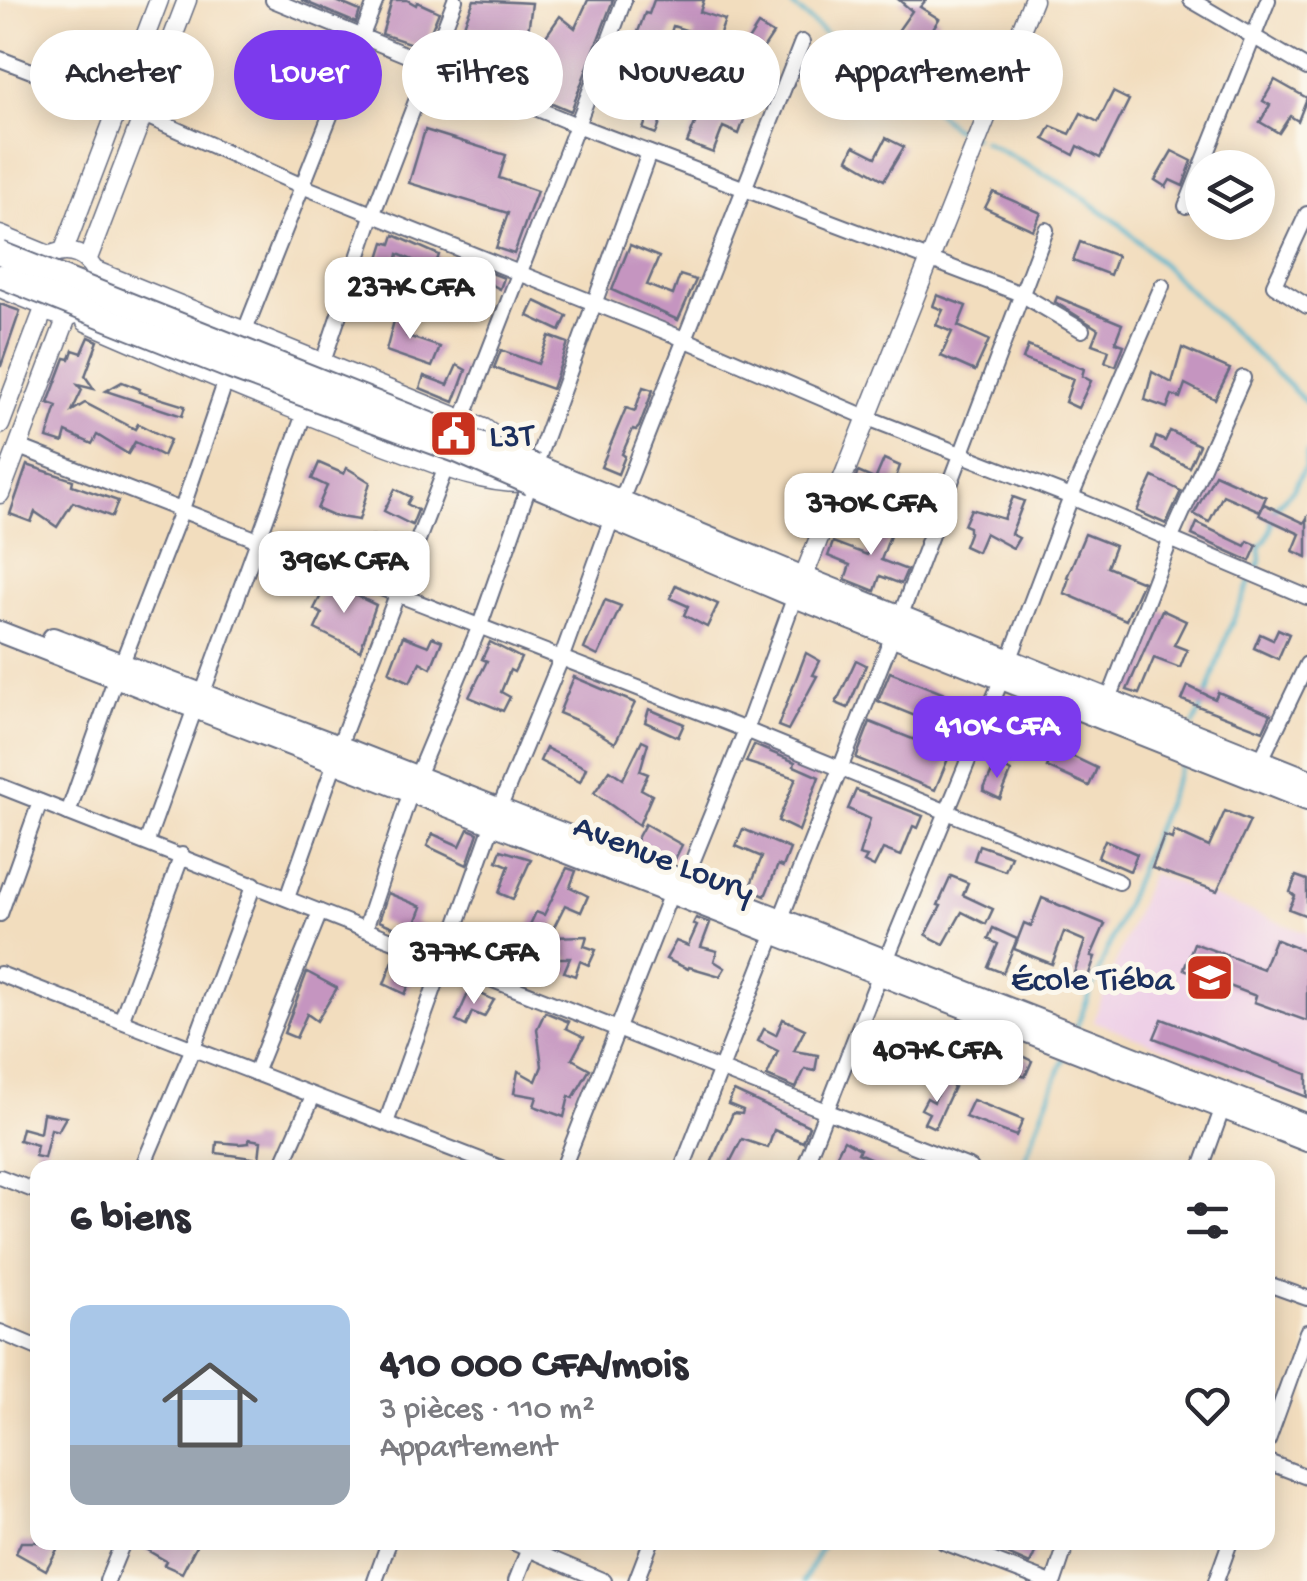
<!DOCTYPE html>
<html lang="fr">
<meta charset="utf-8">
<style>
:root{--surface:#fff;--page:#f2f2f3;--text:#2b2b33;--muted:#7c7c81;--line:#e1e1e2;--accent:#7c3aed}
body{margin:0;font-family:"Gochi Hand",sans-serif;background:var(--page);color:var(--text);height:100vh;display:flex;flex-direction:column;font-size:38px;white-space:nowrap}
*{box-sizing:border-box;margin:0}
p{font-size:32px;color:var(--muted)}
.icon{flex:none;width:55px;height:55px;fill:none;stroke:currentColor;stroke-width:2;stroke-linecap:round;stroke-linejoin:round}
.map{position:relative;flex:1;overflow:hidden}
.side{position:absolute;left:30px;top:1160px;width:1245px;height:390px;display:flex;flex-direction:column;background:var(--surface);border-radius:20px;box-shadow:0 5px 25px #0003}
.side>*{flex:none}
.hud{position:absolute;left:30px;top:30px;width:1248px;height:90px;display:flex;gap:20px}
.tools{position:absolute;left:1185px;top:150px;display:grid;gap:20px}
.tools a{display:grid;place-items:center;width:90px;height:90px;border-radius:50%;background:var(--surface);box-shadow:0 5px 25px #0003;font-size:50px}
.price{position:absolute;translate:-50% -85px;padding:0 22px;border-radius:20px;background:#fff;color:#222;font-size:32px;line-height:65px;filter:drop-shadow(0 2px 5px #0008)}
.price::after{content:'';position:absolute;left:50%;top:60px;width:30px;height:22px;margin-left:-15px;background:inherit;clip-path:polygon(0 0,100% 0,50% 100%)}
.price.selected{background:var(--accent);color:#fff}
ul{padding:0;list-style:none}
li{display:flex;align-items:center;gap:30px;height:250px;padding:0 40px}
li+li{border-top:2px solid var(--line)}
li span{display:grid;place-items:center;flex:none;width:280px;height:200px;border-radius:20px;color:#555}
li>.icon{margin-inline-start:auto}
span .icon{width:120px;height:120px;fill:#fffc;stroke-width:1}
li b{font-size:42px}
h2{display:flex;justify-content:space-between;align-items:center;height:120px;padding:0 40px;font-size:42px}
.pill{padding:0 35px;border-radius:45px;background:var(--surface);box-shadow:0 5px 25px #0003;font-size:35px;line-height:90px}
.pill.selected{background:var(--accent);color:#fff}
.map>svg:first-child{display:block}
</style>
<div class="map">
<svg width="1307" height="1581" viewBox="0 0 1307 1581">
<rect width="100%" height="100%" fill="#fbf7ec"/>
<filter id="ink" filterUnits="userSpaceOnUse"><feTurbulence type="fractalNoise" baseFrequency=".01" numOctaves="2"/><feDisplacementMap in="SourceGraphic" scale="20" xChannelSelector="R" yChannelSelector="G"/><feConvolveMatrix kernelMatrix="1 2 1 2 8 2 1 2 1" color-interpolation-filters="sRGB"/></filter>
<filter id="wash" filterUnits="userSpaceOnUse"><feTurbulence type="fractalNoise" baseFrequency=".0048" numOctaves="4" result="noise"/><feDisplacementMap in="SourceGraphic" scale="40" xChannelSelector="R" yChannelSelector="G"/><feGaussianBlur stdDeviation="2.25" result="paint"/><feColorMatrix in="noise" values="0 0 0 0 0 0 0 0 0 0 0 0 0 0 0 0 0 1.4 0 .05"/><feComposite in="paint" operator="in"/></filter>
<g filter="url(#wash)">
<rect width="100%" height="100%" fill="#f2ddbe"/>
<path fill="#eed0e7" d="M 1151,873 L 1307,933 L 1307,1102 L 1093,1021 Z"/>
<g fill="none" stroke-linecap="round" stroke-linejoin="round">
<g stroke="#4fb4ce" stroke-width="4">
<path d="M 786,0 L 856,60 L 920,96 L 951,126 L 974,137"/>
<path d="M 983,141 L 1071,189 L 1120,224 L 1307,403"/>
<path d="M 1272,510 L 1293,490 L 1305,467 L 1307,452"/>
<path d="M 1256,569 L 1261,560 L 1260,547 C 1267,540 1273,529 1271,518"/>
<path d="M 1206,698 L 1227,634 L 1252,577"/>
<path d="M 1193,726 L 1202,707"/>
<path d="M 1076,1028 L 1184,758"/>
<path d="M 1021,1168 L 1065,1056"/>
<path d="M 804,1581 L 824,1542"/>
</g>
</g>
<g id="blocks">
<g fill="#c595c0" fill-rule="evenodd">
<path d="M 301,0 L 334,0 L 360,11 L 356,23 Z"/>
<path d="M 392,0 L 407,0 L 416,5 L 417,2 L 439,12 L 424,48 L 382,34 Z"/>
<path d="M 474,0 L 532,3 L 523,69 L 560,16 L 575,28 L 588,0 L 613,0 L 571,111 L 505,83 L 497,70 L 523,54 L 511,46 L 517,37 L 463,27 Z"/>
<path d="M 654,0 L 704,0 L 700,12 L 725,20 L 718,39 L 742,50 L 758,25 L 773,34 L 757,58 L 766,63 L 759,77 L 718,57 L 707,83 L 735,96 L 728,111 L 745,117 L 739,134 L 723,127 L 713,153 L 687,143 L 700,111 L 669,100 L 656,134 L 643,129 L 655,97 L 619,83 L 645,13 L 649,14 ZM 673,26 L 695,33 L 686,57 L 666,49 Z"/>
<path d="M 899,0 L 926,0 L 920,7 L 939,19 L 922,46 L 947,64 L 948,61 L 969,71 L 967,74 L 986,83 L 978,105 L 938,83 L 941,78 L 893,38 L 912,11 Z"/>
<path d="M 1275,80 L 1307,98 L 1298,121 L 1290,116 L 1279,133 L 1260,122 L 1270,105 L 1263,101 Z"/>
<path d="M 1113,92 L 1129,100 L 1100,158 L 1078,146 L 1074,155 L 1044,139 L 1051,126 L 1070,134 L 1081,113 L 1098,122 Z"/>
<path d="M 425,130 L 506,155 L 499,178 L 537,191 L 514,254 L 496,248 L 508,213 L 409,183 Z"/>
<path d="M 886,138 L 904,147 L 884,180 L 848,159 L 854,146 L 876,157 Z"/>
<path d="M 1172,151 L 1192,161 L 1183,186 L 1170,180 L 1166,187 L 1155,180 Z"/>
<path d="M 993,192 L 1041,213 L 1033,230 L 985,208 Z"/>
<path d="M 394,235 L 439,255 L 434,269 L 398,254 L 396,263 L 379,258 L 384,242 L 391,244 Z"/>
<path d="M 1080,242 L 1117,256 L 1110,275 L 1073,261 Z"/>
<path d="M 630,245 L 659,257 L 647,285 L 673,295 L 680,275 L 696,280 L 678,320 L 612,290 Z"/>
<path d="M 466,263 L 504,278 L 500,289 L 483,280 L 474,294 L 472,292 L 458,318 L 439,308 Z"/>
<path d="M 937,295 L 966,306 L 958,326 L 989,340 L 975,371 L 941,356 L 952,332 L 936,325 L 943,310 L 933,306 Z"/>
<path d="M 1057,297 L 1122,324 L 1115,342 L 1124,345 L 1116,366 L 1105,362 L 1109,350 L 1092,344 L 1098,329 L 1055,302 Z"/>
<path d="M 535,301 L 567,316 L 560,331 L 528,316 Z"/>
<path d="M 0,304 L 20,311 L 1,366 L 0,366 Z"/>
<path d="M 398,306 L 411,314 L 408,321 L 412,322 L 407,336 L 440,347 L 432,367 L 386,351 Z"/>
<path d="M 549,336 L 568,343 L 552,389 L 494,368 L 501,350 L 538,364 Z"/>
<path d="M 89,337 L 98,341 L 85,376 L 94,389 L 78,385 L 82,390 L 72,411 L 85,403 L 135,429 L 138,424 L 170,440 L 163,456 L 135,442 L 128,454 L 97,435 L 92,444 L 66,432 L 63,443 L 47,438 L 57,406 L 48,403 L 65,358 L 70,359 L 73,350 L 82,353 Z"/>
<path d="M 1028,346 L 1084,369 L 1082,376 L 1091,381 L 1078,408 L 1065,402 L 1073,379 L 1023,359 Z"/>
<path d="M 1182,348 L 1230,369 L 1215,399 L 1185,384 L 1180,398 L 1172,395 L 1167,408 L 1145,400 L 1152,372 L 1172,383 Z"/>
<path d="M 457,365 L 466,370 L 454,402 L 420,388 L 424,376 L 448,385 Z"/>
<path d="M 122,382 L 140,389 L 139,392 L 185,406 L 182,416 L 106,391 Z"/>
<path d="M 643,387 L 653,390 L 639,427 L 636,430 L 633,429 L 622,454 L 625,456 L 618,474 L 601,467 L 626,408 L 635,411 Z"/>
<path d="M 1170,431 L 1199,445 L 1189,467 L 1152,449 L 1156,437 L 1165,441 Z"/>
<path d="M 884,459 L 900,466 L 891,492 L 885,489 L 883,493 L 872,487 Z"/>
<path d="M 319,463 L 344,474 L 347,468 L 370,482 L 359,520 L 333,516 L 317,509 L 327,486 L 312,479 Z"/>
<path d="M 27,465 L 73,480 L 72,485 L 118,501 L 112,517 L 73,502 L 57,527 L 35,512 L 31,522 L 10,514 Z"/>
<path d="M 858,472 L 874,479 L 861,510 L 846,503 Z"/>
<path d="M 1215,474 L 1266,497 L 1260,511 L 1223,495 L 1209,522 L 1194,514 Z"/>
<path d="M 1153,477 L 1181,491 L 1166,524 L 1137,511 Z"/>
<path d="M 395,489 L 411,497 L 407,504 L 418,510 L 412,525 L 384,511 Z"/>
<path d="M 1013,497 L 1024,501 L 1011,534 L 1019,538 L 1013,548 L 985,533 L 977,552 L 964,546 L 969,533 L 969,527 L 964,525 L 971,509 L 1004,519 Z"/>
<path d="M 1264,504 L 1304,523 L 1307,518 L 1307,557 L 1293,551 L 1300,534 L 1259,515 Z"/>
<path d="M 883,512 L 897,517 L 881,560 L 907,570 L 901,584 L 880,576 L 875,591 L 845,579 L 850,565 L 828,556 L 833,542 L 867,555 Z"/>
<path d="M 1197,523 L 1245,546 L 1248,541 L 1257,545 L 1250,561 L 1192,535 Z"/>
<path d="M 1085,534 L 1115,546 L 1107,567 L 1143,582 L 1126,620 L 1064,593 L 1069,578 L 1067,577 Z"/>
<path d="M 372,536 L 387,544 L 381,556 L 392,560 L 388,572 L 360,560 Z"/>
<path d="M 328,582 L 376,605 L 360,651 L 315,629 L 322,614 L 314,609 Z"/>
<path d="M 676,585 L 718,604 L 707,627 L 684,615 L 688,606 L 670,598 Z"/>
<path d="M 605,600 L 621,606 L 598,656 L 584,649 Z"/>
<path d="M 1162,610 L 1186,621 L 1174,645 L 1187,650 L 1180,668 L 1154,658 L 1139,694 L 1127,690 Z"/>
<path d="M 1278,629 L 1289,634 L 1278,659 L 1254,648 L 1260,634 L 1273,640 Z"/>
<path d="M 403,636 L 428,646 L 432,637 L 442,641 L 431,668 L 420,662 L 410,682 L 389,672 Z"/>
<path d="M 490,642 L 521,658 L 514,672 L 510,670 L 501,692 L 510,697 L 503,711 L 469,697 L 487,661 L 482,659 Z"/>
<path d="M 806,653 L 820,661 L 813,675 L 817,676 L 788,730 L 778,726 Z"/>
<path d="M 856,660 L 866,665 L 848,708 L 836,703 Z"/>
<path d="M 890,672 L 969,704 L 957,733 L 878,701 Z"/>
<path d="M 574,677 L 635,703 L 615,743 L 583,723 L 559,713 Z"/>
<path d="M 1188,686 L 1215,699 L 1218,692 L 1271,714 L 1263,731 L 1182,700 Z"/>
<path d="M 649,709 L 684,724 L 678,737 L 645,722 Z"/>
<path d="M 870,722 L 950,754 L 935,790 L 856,758 Z"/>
<path d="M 642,740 L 648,743 L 640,771 L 648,774 L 641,789 L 652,795 L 639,825 L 594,793 L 610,770 L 623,779 Z"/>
<path d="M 754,745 L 795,762 L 794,766 L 819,777 L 799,831 L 778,821 L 796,778 L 746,762 Z"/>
<path d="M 546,748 L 586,768 L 580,782 L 540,761 Z"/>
<path d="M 1055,748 L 1097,768 L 1089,786 L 1047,767 Z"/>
<path d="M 996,763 L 1011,772 L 1000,799 L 983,791 Z"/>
<path d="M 856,790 L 923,816 L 918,828 L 913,826 L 901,856 L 883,849 L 874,867 L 864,862 L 867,857 L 859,855 L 870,819 L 848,809 Z"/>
<path d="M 1225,811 L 1250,821 L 1217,891 L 1152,868 L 1164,836 L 1172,839 L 1174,831 L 1209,847 Z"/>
<path d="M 645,824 L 682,845 L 675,859 L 634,844 Z"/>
<path d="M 468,829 L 478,833 L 467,865 L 427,846 L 433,834 L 460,846 Z"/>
<path d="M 743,829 L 790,849 L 783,867 L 778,865 L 765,896 L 749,889 L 762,857 L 736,846 Z"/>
<path d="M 1105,840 L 1137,854 L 1130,871 L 1098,857 Z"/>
<path d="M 979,845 L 1011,856 L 1005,871 L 974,860 Z"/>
<path d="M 501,850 L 531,859 L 513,899 L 499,893 L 509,866 L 497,861 Z"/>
<path d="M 567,868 L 576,871 L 570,887 L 588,896 L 581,912 L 565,905 L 549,937 L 587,936 L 584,946 L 596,950 L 589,965 L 580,961 L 575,976 L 564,972 L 570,958 L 537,958 L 537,933 L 528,929 L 536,912 L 544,915 Z"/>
<path d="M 951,876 L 968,883 L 963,895 L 993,909 L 986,924 L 962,912 L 944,944 L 926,935 L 941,906 L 938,905 Z"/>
<path d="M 1296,876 L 1307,880 L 1307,916 L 1289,909 L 1295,896 L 1290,892 Z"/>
<path d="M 388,893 L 422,907 L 416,923 L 442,934 L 438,946 L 379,921 Z"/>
<path d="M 1042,898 L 1105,924 L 1091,956 L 1095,957 L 1088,977 L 1083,975 L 1082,979 L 1073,976 L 1085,941 L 1064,932 L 1052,964 L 1014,949 L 1024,923 L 1031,926 Z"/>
<path d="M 696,918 L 710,923 L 701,947 L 717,951 L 714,961 L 725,968 L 720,976 L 689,967 L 688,969 L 666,959 L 676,941 L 688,946 L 697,926 L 693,924 Z"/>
<path d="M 993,928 L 1017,939 L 1003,973 L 988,967 L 998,944 L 988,939 Z"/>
<path d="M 1275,939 L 1307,952 L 1307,1021 L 1254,1002 L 1256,996 L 1184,969 L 1194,943 L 1263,969 Z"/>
<path d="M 396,953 L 406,957 L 401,971 L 413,977 L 405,994 L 384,984 Z"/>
<path d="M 307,972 L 337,988 L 317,1021 L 307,1014 L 296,1038 L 284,1033 Z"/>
<path d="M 470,989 L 494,1000 L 484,1017 L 472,1012 L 466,1026 L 456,1021 Z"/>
<path d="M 545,1012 L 569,1022 L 566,1028 L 584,1037 L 572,1059 L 590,1069 L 573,1098 L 569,1096 L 564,1117 L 534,1106 L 537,1097 L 514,1093 L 518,1071 L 536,1081 L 542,1066 L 537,1029 Z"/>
<path d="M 783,1019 L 805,1029 L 794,1051 L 818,1055 L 815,1071 L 805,1069 L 796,1088 L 767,1076 L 778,1051 L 758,1041 L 764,1029 L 776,1035 Z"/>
<path d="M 1162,1019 L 1307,1074 L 1307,1097 L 1154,1038 Z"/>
<path d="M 990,1040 L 1032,1061 L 1025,1077 L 983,1060 Z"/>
<path d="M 942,1081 L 954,1087 L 935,1128 L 924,1123 L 929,1113 L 921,1109 L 927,1098 L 934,1102 Z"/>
<path d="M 734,1091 L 809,1126 L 803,1142 L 774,1130 L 768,1148 L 742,1139 L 727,1168 L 709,1168 L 733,1113 L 742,1114 L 743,1110 L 728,1104 Z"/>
<path d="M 973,1100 L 1023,1120 L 1016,1136 L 965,1117 Z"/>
<path d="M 43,1113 L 66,1117 L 58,1131 L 51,1129 L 44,1158 L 35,1156 L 37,1145 L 19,1140 L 22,1128 L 40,1133 Z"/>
<path d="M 249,1139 L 261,1141 L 259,1159 L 216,1153 L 217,1142 L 239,1144 L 249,1143 Z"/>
<path d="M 844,1140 L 860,1149 L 858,1153 L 893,1168 L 830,1168 Z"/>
<path d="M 21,1542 L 61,1542 L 46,1570 L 16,1553 Z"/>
<path d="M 133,1542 L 198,1542 L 182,1573 L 164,1565 L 166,1561 Z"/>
<path d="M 981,1542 L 1025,1542 L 1037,1548 L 1030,1564 Z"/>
</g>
</g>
</g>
<g filter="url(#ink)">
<use href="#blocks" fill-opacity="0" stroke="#666c80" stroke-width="2.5"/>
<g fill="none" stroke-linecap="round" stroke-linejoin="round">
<defs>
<g id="minor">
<path d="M 273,0 L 579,126 L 1021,294 L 1082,330"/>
<path d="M 1191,0 L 1307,68"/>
<path d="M 0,59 L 120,105"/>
<path d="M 144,115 L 302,186 L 684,339 L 868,418 L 1071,497 L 1307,597"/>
<path d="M 1186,206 L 1268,0"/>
<path d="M 1307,214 L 1274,285 L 1307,306"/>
<path d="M 244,333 L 376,0"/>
<path d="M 323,362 L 373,213 L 455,0"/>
<path d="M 463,419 C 516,279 573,141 624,0"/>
<path d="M 19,447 L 746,730 L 1119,882"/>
<path d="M 535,466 L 649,153"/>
<path d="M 621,501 L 802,42"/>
<path d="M 900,617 L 1046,230"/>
<path d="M 1009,661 L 1071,497 L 1162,286"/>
<path d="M 122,663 L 182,509 L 225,383"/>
<path d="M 202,695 L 304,414"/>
<path d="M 1109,699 L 1171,538 L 1243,378"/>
<path d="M 339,746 L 446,467"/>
<path d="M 1261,760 L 1307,664"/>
<path d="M 417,776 L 479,628 L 530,483"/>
<path d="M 0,786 L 971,1168"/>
<path d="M 499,809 L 561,659 L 612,518"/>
<path d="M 68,813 L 116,677"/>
<path d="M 147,841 L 195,708"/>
<path d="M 684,882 L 746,730 L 795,596"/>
<path d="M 287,898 L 335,762"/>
<path d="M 0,914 L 40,802"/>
<path d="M 781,918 L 893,635"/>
<path d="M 365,929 L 411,791"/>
<path d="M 886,960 L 1002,678"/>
<path d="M 0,974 L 501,1168"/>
<path d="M 121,1021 L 182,855"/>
<path d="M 255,1073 L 320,912"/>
<path d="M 386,1123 L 493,823"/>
<path d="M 142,1168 L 193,1048 L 254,884"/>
<path d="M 281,1168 L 313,1096"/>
<path d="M 563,1168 L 671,893"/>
<path d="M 682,1168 L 774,933"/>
<path d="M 804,1168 L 880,974"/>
<path d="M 1201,1168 L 1223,1107"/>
<path d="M 0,1177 L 38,1192"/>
<path d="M 1268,1284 L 1307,1298"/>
<path d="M 0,1332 L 38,1348"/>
<path d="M 1268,1440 L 1307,1332"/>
<path d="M 1268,1462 L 1307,1477"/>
<path d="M 512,1542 L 604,1581"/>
<path d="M 944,1542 L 1046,1581"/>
<path d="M 107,1581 L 123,1542"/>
<path d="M 375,1581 L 389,1542"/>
<path d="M 516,1581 L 531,1543"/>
<path d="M 636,1581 L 651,1542"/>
<path d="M 1054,1581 L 1067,1542"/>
<path d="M 1216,1581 L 1230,1542"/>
</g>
<path id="tertiary" d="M 803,578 L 1033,0"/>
<g id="secondary">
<path d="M 0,235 L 51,256"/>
<path d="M 64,250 L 159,0"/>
<circle cx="65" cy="284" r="32"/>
<path d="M 87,261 L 187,0"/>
<path d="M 94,270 L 484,428 L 518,454"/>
<path d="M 0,288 L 39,304"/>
<path d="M 86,322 C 185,365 284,407 385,445 C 430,461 476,484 524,483"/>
<path d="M 0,425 L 44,309"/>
<path d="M 0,494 L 67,317"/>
</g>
<g id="primary">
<path d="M 0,632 L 1307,1141"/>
<path d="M 53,638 L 339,746 L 1307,1125"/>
</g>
<g id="trunk">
<path d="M 535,466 L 803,578 L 1307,780"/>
<path d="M 530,483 L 795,596 L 1307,799"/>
</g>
</defs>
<use href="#minor" stroke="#666c80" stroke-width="18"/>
<use href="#tertiary" stroke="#666c80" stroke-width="21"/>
<use href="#secondary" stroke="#666c80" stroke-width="21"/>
<use href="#primary" stroke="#666c80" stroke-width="24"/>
<use href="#trunk" stroke="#666c80" stroke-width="26"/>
<use href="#minor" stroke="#fff" stroke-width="14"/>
<use href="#tertiary" stroke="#fff" stroke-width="18"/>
<use href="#secondary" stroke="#fff" stroke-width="18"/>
<use href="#primary" stroke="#fff" stroke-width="20"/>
<use href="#trunk" stroke="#fff" stroke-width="22"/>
<defs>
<g id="trunk-bridge">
<path d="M 0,253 L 535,466"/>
<path d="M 0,276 L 231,368 L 459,452 L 530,483"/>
</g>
</defs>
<use href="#trunk-bridge" stroke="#666c80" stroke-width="26" stroke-linecap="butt"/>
<use href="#trunk-bridge" stroke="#fff" stroke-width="22"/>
</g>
</g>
<defs>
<symbol id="civic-square" viewBox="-11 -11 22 22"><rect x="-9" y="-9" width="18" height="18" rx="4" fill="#c8321e" stroke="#fbf7ec"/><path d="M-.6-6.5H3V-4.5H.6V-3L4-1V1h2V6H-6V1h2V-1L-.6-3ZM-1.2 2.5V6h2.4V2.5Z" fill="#fff"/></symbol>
<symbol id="school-square" viewBox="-11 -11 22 22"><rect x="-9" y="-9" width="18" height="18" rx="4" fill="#c8321e" stroke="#fbf7ec"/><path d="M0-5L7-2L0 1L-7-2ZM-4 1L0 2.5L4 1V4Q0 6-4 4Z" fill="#fff"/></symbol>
</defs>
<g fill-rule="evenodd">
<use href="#civic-square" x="426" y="406" width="55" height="55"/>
<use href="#school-square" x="1182" y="950" width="55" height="55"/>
</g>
<g text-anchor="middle" stroke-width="10" stroke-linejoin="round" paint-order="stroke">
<g font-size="35" fill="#1b2f5e" stroke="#fbf7ec" text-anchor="start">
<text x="489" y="445">L3T</text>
<text x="1174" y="989" text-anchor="end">École Tiéba</text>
</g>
<g font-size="35" fill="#1b2f5e" stroke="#fbf7ec">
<text transform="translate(665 856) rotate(21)" y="12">Avenue Loury</text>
</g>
</g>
</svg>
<div class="tools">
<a><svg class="icon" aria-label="layers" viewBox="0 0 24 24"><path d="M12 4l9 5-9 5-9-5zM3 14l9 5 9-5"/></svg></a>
</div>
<b class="price" style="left:410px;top:342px">237K CFA</b>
<b class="price" style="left:871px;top:558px">370K CFA</b>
<b class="price" style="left:344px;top:616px">396K CFA</b>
<b class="price selected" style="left:997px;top:781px">410K CFA</b>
<b class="price" style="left:474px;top:1007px">377K CFA</b>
<b class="price" style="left:937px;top:1105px">407K CFA</b>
<div class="hud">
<a class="pill">Acheter</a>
<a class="pill selected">Louer</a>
<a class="pill">Filtres</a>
<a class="pill">Nouveau</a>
<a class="pill">Appartement</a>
</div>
<section class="side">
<h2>6 biens<svg class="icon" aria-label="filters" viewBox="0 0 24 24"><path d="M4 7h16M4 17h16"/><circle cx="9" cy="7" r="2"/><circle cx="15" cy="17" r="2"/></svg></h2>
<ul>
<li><span style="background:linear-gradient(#a9c7e8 70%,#9aa5b1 0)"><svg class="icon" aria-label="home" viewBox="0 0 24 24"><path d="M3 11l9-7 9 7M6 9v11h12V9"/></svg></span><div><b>410 000 CFA/mois</b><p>3 pièces · 110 m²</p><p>Appartement</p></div><svg class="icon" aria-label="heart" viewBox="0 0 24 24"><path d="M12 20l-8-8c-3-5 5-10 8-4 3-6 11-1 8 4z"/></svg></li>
</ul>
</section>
</div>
